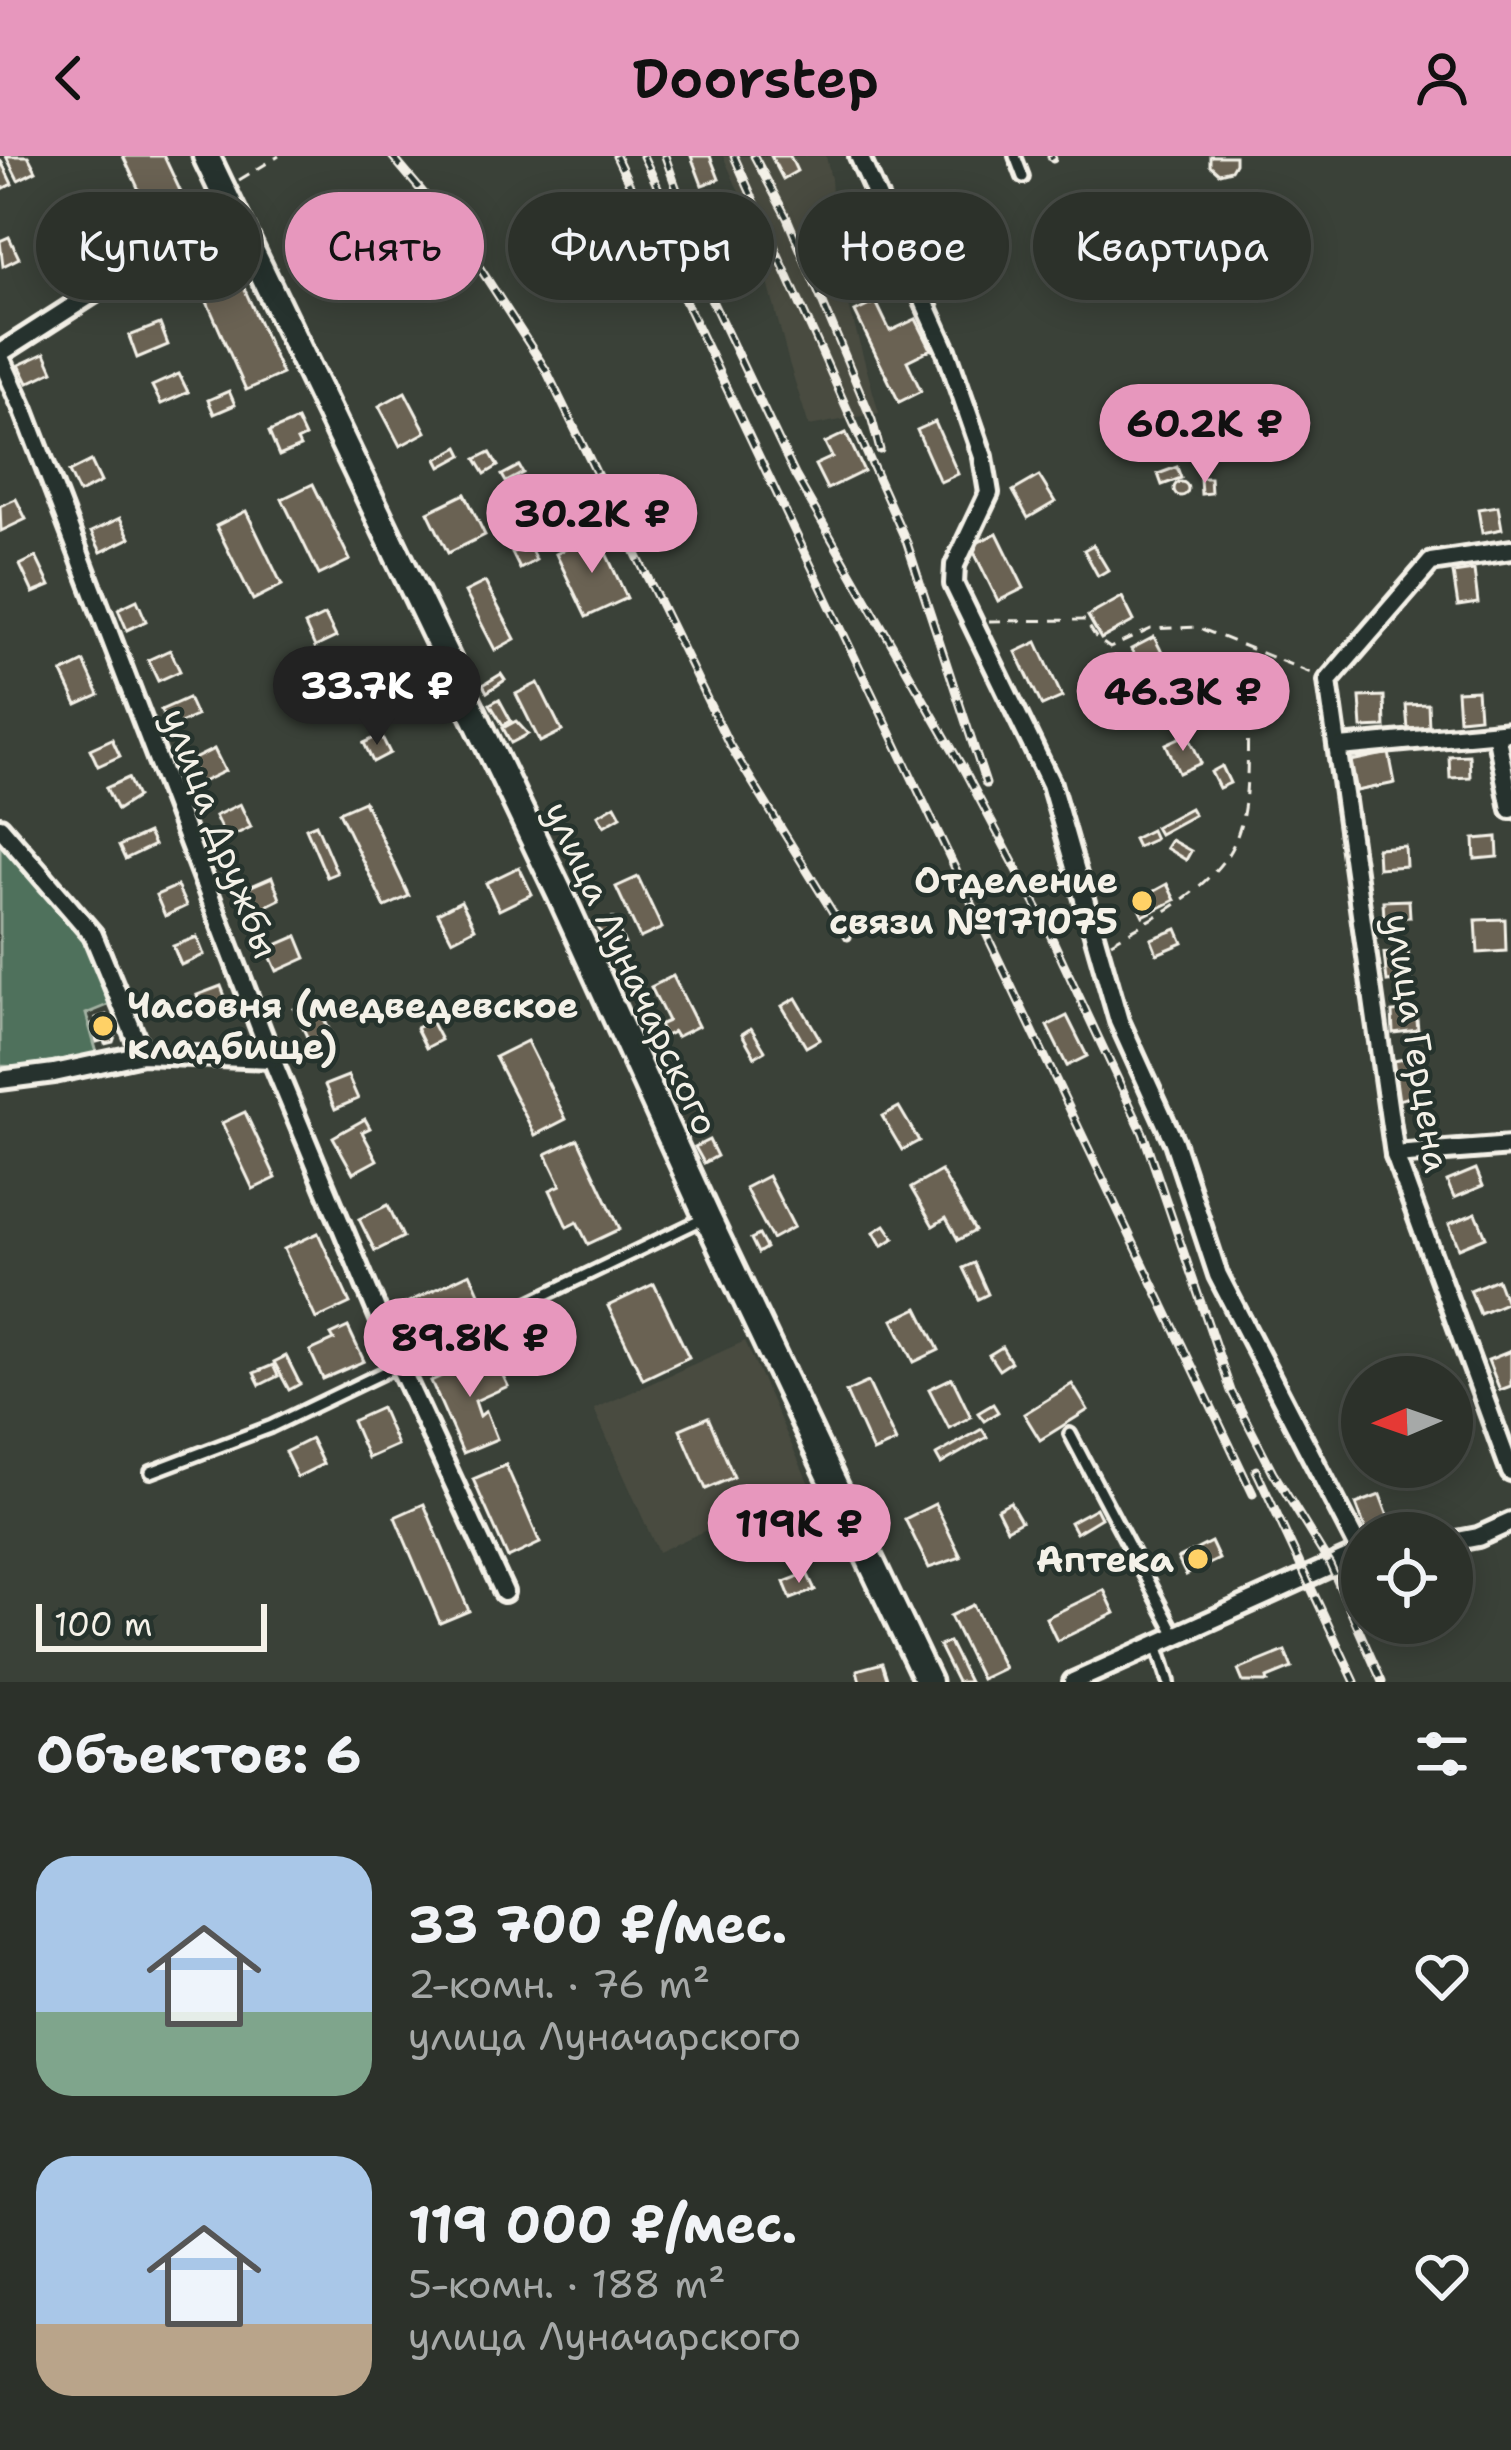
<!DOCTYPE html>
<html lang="ru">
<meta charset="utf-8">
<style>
:root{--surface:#2c312a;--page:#343932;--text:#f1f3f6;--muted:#a6a9a8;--line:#484c47;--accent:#e797bd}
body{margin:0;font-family:"Shantell Sans",sans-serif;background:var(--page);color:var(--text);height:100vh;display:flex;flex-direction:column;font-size:45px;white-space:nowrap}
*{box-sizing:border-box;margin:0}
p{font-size:39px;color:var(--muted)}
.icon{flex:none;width:66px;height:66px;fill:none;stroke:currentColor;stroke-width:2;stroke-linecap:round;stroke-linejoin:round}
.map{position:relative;height:1526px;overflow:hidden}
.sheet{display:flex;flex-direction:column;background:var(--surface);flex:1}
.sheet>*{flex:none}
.top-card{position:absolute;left:36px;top:36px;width:1440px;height:108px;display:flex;gap:24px}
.needle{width:78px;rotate:268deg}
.buttons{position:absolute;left:1341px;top:1200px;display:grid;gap:24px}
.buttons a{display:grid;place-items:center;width:132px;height:132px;border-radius:50%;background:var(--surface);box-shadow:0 6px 30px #0003,0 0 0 3px var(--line);font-size:60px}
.scale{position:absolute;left:36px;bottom:30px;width:231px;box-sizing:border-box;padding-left:12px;border:6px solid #f4f1e8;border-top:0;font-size:33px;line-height:42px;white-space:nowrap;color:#f4f1e8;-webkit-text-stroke:9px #26332d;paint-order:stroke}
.price{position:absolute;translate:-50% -102px;padding:0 27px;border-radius:42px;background:var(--accent);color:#111;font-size:39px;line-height:78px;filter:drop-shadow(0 3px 6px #0008)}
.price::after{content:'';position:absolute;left:50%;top:72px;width:36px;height:27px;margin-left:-18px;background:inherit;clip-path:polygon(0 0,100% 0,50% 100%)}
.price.selected{background:#222;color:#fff}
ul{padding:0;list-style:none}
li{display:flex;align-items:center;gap:36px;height:300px;padding:0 36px}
li span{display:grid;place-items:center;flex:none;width:336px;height:240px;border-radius:36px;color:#555}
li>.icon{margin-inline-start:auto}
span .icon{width:144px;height:144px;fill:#fffc;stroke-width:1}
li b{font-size:51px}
h2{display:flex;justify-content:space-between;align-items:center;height:144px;padding:0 36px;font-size:51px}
.tag{padding:0 42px;border-radius:54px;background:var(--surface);box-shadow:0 6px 30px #0003,0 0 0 3px var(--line);font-size:42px;line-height:108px}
.tag.selected{background:var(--accent);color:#111}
header{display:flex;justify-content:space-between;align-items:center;height:156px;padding:0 36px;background:var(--accent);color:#111;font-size:54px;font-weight:600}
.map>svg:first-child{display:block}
</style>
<header><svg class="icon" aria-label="back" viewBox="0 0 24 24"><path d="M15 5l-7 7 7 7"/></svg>Doorstep<svg class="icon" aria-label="person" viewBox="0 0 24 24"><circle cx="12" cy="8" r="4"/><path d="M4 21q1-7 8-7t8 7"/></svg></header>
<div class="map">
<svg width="1511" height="1526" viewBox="0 0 1511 1526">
<rect width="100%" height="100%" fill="#3a4138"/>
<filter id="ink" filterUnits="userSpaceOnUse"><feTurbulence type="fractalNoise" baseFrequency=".00833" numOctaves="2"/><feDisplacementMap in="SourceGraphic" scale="24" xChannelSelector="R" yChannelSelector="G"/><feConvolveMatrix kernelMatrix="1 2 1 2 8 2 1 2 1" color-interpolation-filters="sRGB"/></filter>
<g filter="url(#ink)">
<g fill="#484b40">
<path d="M 723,0 L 826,0 L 831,23 L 837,107 L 879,257 L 809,270 L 789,207 L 752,65 Z"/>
<path d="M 745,1185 L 809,1328 L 658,1396 L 594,1253 Z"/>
</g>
<path fill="#50715c" stroke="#a2b1a2" stroke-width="3" d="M 0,679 L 21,700 L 56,752 L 88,784 L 113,847 L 86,858 L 97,897 L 23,911 L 0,910 Z"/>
<g fill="#6a6253" stroke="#f4f1e8" stroke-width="3">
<path d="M 6,0 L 28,0 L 36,15 L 18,24 Z"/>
<path d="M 123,0 L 164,0 L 204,86 L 171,102 Z"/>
<path d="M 691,0 L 710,0 L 719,23 L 702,29 Z"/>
<path d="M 771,0 L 790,0 L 797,15 L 783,23 Z"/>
<path d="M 1210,0 L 1235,0 L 1235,7 L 1231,14 L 1219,17 L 1210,9 Z"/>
<path d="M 1,5 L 12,28 L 0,34 L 0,6 Z"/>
<path d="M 81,40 L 117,114 L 92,126 L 56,52 Z"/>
<path d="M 9,81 L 19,102 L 3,110 L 0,85 Z"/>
<path d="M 229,98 L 282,218 L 246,234 L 193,114 Z"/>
<path d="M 876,146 L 890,175 L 916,163 L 931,193 L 907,205 L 921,235 L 899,246 L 855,156 Z"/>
<path d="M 160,168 L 168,189 L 137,202 L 129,180 Z"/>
<path d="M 45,197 L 53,215 L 28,227 L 19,209 Z"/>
<path d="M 179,218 L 188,236 L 161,248 L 152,230 Z"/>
<path d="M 229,235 L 235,249 L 214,258 L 208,244 Z"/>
<path d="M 405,236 L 426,276 L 400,290 L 379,250 Z"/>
<path d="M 1186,245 L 1189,255 L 1170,261 L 1166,251 Z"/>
<path d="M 1125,249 L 1131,258 L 1117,267 L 1111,258 Z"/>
<path d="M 297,264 L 305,281 L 297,285 L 300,291 L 279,300 L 269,276 Z"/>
<path d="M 935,266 L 958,318 L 940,326 L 917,274 Z"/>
<path d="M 846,277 L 864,315 L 827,333 L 815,309 L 832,301 L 825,287 Z"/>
<path d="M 459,291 L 463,299 L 441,311 L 437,303 Z"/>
<path d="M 490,296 L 498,310 L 485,318 L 476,303 Z"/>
<path d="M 91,305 L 101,326 L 79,337 L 69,316 Z"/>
<path d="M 519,310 L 523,317 L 506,326 L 502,319 Z"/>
<path d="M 1177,311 L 1181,322 L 1162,329 L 1158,318 Z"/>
<path d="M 1039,320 L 1055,346 L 1028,362 L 1013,335 Z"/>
<path d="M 1200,322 L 1210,322 L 1211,337 L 1201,338 Z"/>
<circle cx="1181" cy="333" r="7"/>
<path d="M 313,328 L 350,404 L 319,419 L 282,343 Z"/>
<path d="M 465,338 L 485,379 L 448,397 L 428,356 Z"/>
<path d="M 16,343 L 26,363 L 1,375 L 0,350 Z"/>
<path d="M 1498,350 L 1502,373 L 1482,377 L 1478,353 Z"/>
<path d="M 246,355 L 282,429 L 253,444 L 216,370 Z"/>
<path d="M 120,362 L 130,382 L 101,396 L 91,376 Z"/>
<path d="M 997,377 L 1024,432 L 998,445 L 971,390 Z"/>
<path d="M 597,378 L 627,442 L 586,461 L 556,398 Z"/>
<path d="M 528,388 L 536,404 L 520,413 L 512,397 Z"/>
<path d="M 1093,389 L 1108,414 L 1098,420 L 1084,394 Z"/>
<path d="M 36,401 L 50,430 L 33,437 L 20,409 Z"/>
<path d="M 1474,414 L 1478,447 L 1458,450 L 1453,417 Z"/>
<path d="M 485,426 L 515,483 L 495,494 L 465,436 Z"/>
<path d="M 1122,441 L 1134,465 L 1101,483 L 1088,460 Z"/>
<path d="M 137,444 L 146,465 L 127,474 L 118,453 Z"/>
<path d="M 325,459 L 336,481 L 315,491 L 305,469 Z"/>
<path d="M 1154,481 L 1168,508 L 1179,502 L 1194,531 L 1163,548 L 1169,559 L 1151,569 L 1123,518 L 1140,509 L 1131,493 Z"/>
<path d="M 1037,486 L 1062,541 L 1042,550 L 1016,496 Z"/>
<path d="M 170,494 L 180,515 L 158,525 L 148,504 Z"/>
<path d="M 336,496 L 348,517 L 329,529 L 319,511 Z"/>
<path d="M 84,506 L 99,539 L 77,549 L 62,517 Z"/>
<path d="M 501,518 L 505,524 L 487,536 L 483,529 Z"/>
<path d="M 538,527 L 562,575 L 540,586 L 516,538 Z"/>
<path d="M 1477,534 L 1479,561 L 1459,563 L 1457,535 Z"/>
<path d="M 1384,540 L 1385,571 L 1362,572 L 1360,541 Z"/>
<path d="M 188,542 L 196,560 L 169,572 L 161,554 Z"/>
<path d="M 499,543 L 511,565 L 503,569 L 490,548 Z"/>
<path d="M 1428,548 L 1429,572 L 1408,573 L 1406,549 Z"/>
<path d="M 516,565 L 528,578 L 511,587 L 503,572 Z"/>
<path d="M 1188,578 L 1201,607 L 1179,617 L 1166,588 Z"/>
<path d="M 381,579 L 390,597 L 373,606 L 364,587 Z"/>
<path d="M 112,583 L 120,600 L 98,610 L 90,593 Z"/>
<path d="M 214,593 L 225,615 L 200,627 L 190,605 Z"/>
<path d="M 1389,597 L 1395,627 L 1357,635 L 1351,605 Z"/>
<path d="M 1469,599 L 1470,621 L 1450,622 L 1449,600 Z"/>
<path d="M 1222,610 L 1230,627 L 1219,632 L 1211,616 Z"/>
<path d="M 128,622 L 137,641 L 117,654 L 106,632 Z"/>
<path d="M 364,645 L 409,740 L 385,751 L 339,656 Z"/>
<path d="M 240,648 L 251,671 L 226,683 L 215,660 Z"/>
<path d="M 615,649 L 621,660 L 604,670 L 598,659 Z"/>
<path d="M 1190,652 L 1194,659 L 1159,678 L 1155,671 Z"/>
<path d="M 316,668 L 337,717 L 327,721 L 306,672 Z"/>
<path d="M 1151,674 L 1155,683 L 1137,691 L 1133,683 Z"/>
<path d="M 148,677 L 154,689 L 125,703 L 119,690 Z"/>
<path d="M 1497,681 L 1498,701 L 1475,703 L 1474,683 Z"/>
<path d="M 1171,684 L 1191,695 L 1186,704 L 1166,692 Z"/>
<path d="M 1405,690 L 1406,710 L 1378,712 L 1377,692 Z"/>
<path d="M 519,711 L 532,738 L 499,754 L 486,727 Z"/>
<path d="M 272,721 L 280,743 L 258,754 L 249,731 Z"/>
<path d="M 638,721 L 662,772 L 640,782 L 616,731 Z"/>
<path d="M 1167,728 L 1175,744 L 1143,760 L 1136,745 Z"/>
<path d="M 177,730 L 186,750 L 165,760 L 156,739 Z"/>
<path d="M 1409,744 L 1410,761 L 1384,762 L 1383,745 Z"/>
<path d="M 461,745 L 475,772 L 452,784 L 438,757 Z"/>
<path d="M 613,762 L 625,788 L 610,795 L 597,769 Z"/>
<path d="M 1505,763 L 1506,795 L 1478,797 L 1476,764 Z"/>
<path d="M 1177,773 L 1183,787 L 1157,798 L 1151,783 Z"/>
<path d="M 297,780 L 306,802 L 277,815 L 267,793 Z"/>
<path d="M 197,781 L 204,799 L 181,809 L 173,790 Z"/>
<path d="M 1408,794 L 1412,823 L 1387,826 L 1384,797 Z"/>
<path d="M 673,820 L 698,870 L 676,881 L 673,876 L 665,880 L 659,869 L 668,865 L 651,831 Z"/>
<path d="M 221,830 L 228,848 L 204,857 L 197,839 Z"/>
<path d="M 796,842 L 820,883 L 806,891 L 782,850 Z"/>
<path d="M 314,843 L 330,875 L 309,885 L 294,853 Z"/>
<path d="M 1416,854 L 1418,874 L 1393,877 L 1392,856 Z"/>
<path d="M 106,859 L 115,880 L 113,886 L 105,888 L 104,884 L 97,886 L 92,868 L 97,867 L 96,862 Z"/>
<path d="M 1067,860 L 1087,900 L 1067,910 L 1047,870 Z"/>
<path d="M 431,865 L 441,884 L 426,892 L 416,872 Z"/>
<path d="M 751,872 L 765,895 L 755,901 L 742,878 Z"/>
<path d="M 527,885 L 566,963 L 535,979 L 495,901 Z"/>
<path d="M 1414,901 L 1422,938 L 1398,944 L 1389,906 Z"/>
<path d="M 348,920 L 358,943 L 335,953 L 325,929 Z"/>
<path d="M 899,951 L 919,985 L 902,994 L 882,960 Z"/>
<path d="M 245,956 L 276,1022 L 253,1033 L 222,967 Z"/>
<path d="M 365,963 L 370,972 L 362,976 L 377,1004 L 353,1017 L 333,981 Z"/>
<path d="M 578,983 L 620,1073 L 588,1088 L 577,1066 L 567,1071 L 550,1034 L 561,1029 L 546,998 Z"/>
<path d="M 709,984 L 717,1000 L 704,1007 L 695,991 Z"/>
<path d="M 1476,1013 L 1483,1030 L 1454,1042 L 1447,1025 Z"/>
<path d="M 941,1015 L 975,1075 L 958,1084 L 946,1062 L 933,1070 L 911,1032 Z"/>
<path d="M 768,1020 L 794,1071 L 772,1083 L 745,1032 Z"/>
<path d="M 388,1049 L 403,1081 L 375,1095 L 359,1063 Z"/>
<path d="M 1476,1057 L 1486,1081 L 1459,1092 L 1449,1068 Z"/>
<path d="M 885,1069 L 894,1082 L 882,1090 L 874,1076 Z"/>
<path d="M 318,1077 L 350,1147 L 316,1163 L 284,1093 Z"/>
<path d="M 759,1079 L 766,1092 L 758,1097 L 751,1083 Z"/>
<path d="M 974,1107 L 988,1138 L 978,1143 L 963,1112 Z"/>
<path d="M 470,1117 L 484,1148 L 413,1182 L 398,1151 Z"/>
<path d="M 1497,1123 L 1506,1147 L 1480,1158 L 1470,1134 Z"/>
<path d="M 654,1128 L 689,1201 L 643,1223 L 608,1150 Z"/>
<path d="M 918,1152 L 939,1194 L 914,1206 L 893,1164 Z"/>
<path d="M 348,1171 L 364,1205 L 323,1223 L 310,1195 L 334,1184 L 331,1179 Z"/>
<path d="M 1002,1191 L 1011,1206 L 999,1214 L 989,1199 Z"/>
<path d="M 1511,1195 L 1511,1230 L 1500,1234 L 1488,1204 Z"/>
<path d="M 492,1197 L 508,1230 L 475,1245 L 480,1260 L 486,1255 L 497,1283 L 463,1297 L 431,1225 Z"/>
<path d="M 286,1200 L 300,1228 L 289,1234 L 274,1206 Z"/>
<path d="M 273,1209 L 278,1220 L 260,1229 L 254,1217 Z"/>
<path d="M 952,1222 L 971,1261 L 949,1272 L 929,1233 Z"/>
<path d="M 868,1226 L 896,1286 L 873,1296 L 846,1236 Z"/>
<path d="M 1072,1228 L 1088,1254 L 1040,1284 L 1024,1258 Z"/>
<path d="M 993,1248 L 998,1256 L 984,1265 L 978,1257 Z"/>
<path d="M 381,1252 L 397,1289 L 368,1302 L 352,1265 Z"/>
<path d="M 708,1261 L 734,1321 L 706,1333 L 680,1273 Z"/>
<path d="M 982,1273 L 987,1281 L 941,1308 L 936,1299 Z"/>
<path d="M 311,1283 L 323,1308 L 297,1321 L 285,1296 Z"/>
<path d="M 506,1309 L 540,1387 L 508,1402 L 473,1323 Z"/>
<path d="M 1380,1339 L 1391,1368 L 1367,1377 L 1356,1348 Z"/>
<path d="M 1010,1346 L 1021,1365 L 1007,1373 L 997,1353 Z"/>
<path d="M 424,1348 L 469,1455 L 440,1467 L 395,1361 Z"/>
<path d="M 935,1348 L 961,1401 L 929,1412 L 905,1363 Z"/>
<path d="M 1096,1352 L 1101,1362 L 1076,1377 L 1070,1366 Z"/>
<path d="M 1211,1386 L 1219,1403 L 1186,1419 L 1178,1403 Z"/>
<path d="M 807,1417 L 815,1434 L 791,1443 L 784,1426 Z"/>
<path d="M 1104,1434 L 1115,1457 L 1057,1485 L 1046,1462 Z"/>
<path d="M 973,1449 L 1004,1512 L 981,1523 L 950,1460 Z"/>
<path d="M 949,1486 L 969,1526 L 957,1526 L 939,1490 Z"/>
<path d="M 1285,1495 L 1292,1512 L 1267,1522 L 1268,1526 L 1243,1526 L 1238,1514 Z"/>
<path d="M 882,1507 L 888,1526 L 860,1526 L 857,1514 Z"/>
</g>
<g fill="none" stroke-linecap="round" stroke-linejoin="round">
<defs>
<g id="lane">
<path d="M 1015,0 L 1023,21"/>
<path d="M 1070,1278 L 1176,1479"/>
<path d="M 151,1316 L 270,1271 L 707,1061"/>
<path d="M 1157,1488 L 1169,1526"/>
</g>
<g id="street">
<path d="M 859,0 L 946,194 L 983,301 L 989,337 L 955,409 L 954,428 L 1051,628 L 1119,865 L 1174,986 L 1218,1119 L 1361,1396"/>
<path d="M 0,197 L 117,122 L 192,101 L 243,78"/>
<path d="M 0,201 L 23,252 L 272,903 L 400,1211 L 504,1436"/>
<path d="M 1511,394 L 1431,406 L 1328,525 L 1395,999 L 1511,1316"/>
<path d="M 1496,577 L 1511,653"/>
<path d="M 1340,591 L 1511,575"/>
<path d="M 0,671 L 93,779 L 142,898"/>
<path d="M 0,924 L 54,917 L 142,898 L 272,903"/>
<path d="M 1395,999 L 1511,990"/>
<path d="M 1452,1386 L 1478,1381 L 1511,1366"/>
<path d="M 1073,1526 L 1362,1396"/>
</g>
<path id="secondary" d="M 206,0 L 560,738 L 707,1061 L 928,1526"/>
</defs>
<use href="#lane" stroke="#f4f1e8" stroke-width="18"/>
<use href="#street" stroke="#f4f1e8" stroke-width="26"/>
<use href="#secondary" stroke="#f4f1e8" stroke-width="33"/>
<g stroke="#f4f1e8" stroke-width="3" stroke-dasharray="12 9" stroke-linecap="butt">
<path d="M 239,24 L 279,0"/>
<path d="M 989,465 L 1085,464 L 1097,483 L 1110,492 L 1151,473 L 1197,471 L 1316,519"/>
<path d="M 1111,786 C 1153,762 1194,743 1224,704 C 1269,645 1227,536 1268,500"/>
</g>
<use href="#lane" stroke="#26332d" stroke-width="9"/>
<use href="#street" stroke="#26332d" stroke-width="16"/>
<use href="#secondary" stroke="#26332d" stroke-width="24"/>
<defs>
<g id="rail">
<path d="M 392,0 L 458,78 L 546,214 L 729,588 L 848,781"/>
<path d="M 616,0 L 1253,1338"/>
<path d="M 643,0 L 795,319 L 964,614 L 1041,759 L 1143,977 L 1231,1235 L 1273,1316 L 1330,1409 L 1382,1526"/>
<path d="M 665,0 L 683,51"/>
<path d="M 734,0 L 907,387 L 986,628"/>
<path d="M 754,0 L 787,62 L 872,264 L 880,294"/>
<path d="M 1051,0 L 1053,3"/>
<path d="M 1256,1314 L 1355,1526"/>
</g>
</defs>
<use href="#rail" stroke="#f4f1e8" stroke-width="9"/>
<use href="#rail" stroke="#26332d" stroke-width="4.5" stroke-dasharray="14" stroke-linecap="butt"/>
</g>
</g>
<g fill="#ffd166" stroke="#26332d" stroke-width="4.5">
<circle cx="1142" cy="745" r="12"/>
<circle cx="103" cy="870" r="12"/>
<circle cx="1198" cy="1403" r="12"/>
</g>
<g text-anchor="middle" stroke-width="9" stroke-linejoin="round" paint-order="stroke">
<g font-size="36" fill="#f4f1e8" stroke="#26332d">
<text transform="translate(221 677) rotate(69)" y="13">улица Дружбы</text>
<text transform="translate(632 812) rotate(65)" y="13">улица Луначарского</text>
<text transform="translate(1418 887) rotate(81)" y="13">улица Герцена</text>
</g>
<g font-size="36" font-weight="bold" fill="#f4f1e8" stroke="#26332d" text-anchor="end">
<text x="1118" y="737">Отделение<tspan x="1118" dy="41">связи №171075</tspan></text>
<text x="127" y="862" text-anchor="start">Часовня (медведевское<tspan x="127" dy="41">кладбище)</tspan></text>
<text x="1174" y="1416">Аптека</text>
</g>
</g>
</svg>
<div class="buttons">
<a><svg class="needle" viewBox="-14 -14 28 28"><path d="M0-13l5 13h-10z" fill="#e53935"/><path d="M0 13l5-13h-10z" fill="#a6a9a8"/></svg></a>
<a><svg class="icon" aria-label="locate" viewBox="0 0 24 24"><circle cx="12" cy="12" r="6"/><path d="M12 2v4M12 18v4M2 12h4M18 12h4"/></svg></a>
</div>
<div class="scale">100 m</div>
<b class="price" style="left:1205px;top:330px">60.2K ₽</b>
<b class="price" style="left:592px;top:420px">30.2K ₽</b>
<b class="price selected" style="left:377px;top:592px">33.7K ₽</b>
<b class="price" style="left:1183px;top:598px">46.3K ₽</b>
<b class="price" style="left:470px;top:1244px">89.8K ₽</b>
<b class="price" style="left:799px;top:1430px">119K ₽</b>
<div class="top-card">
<a class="tag">Купить</a>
<a class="tag selected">Снять</a>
<a class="tag">Фильтры</a>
<a class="tag">Новое</a>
<a class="tag">Квартира</a>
</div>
</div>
<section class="sheet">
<h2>Объектов: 6<svg class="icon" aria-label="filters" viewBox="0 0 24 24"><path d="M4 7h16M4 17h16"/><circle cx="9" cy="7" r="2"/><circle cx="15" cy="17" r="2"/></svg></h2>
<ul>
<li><span style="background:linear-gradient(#a9c7e8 65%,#7fa58c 0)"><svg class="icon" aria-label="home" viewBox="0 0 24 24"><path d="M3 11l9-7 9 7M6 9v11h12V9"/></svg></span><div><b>33 700 ₽/мес.</b><p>2-комн. · 76 m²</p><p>улица Луначарского</p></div><svg class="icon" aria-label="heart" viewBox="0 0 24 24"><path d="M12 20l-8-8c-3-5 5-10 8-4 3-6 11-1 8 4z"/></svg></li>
<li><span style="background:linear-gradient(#a9c7e8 70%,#b9a48a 0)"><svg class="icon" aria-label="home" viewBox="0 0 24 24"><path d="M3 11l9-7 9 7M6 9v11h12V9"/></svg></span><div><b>119 000 ₽/мес.</b><p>5-комн. · 188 m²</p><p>улица Луначарского</p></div><svg class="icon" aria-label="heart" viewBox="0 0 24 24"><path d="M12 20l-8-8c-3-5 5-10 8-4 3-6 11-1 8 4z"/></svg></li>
</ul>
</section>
